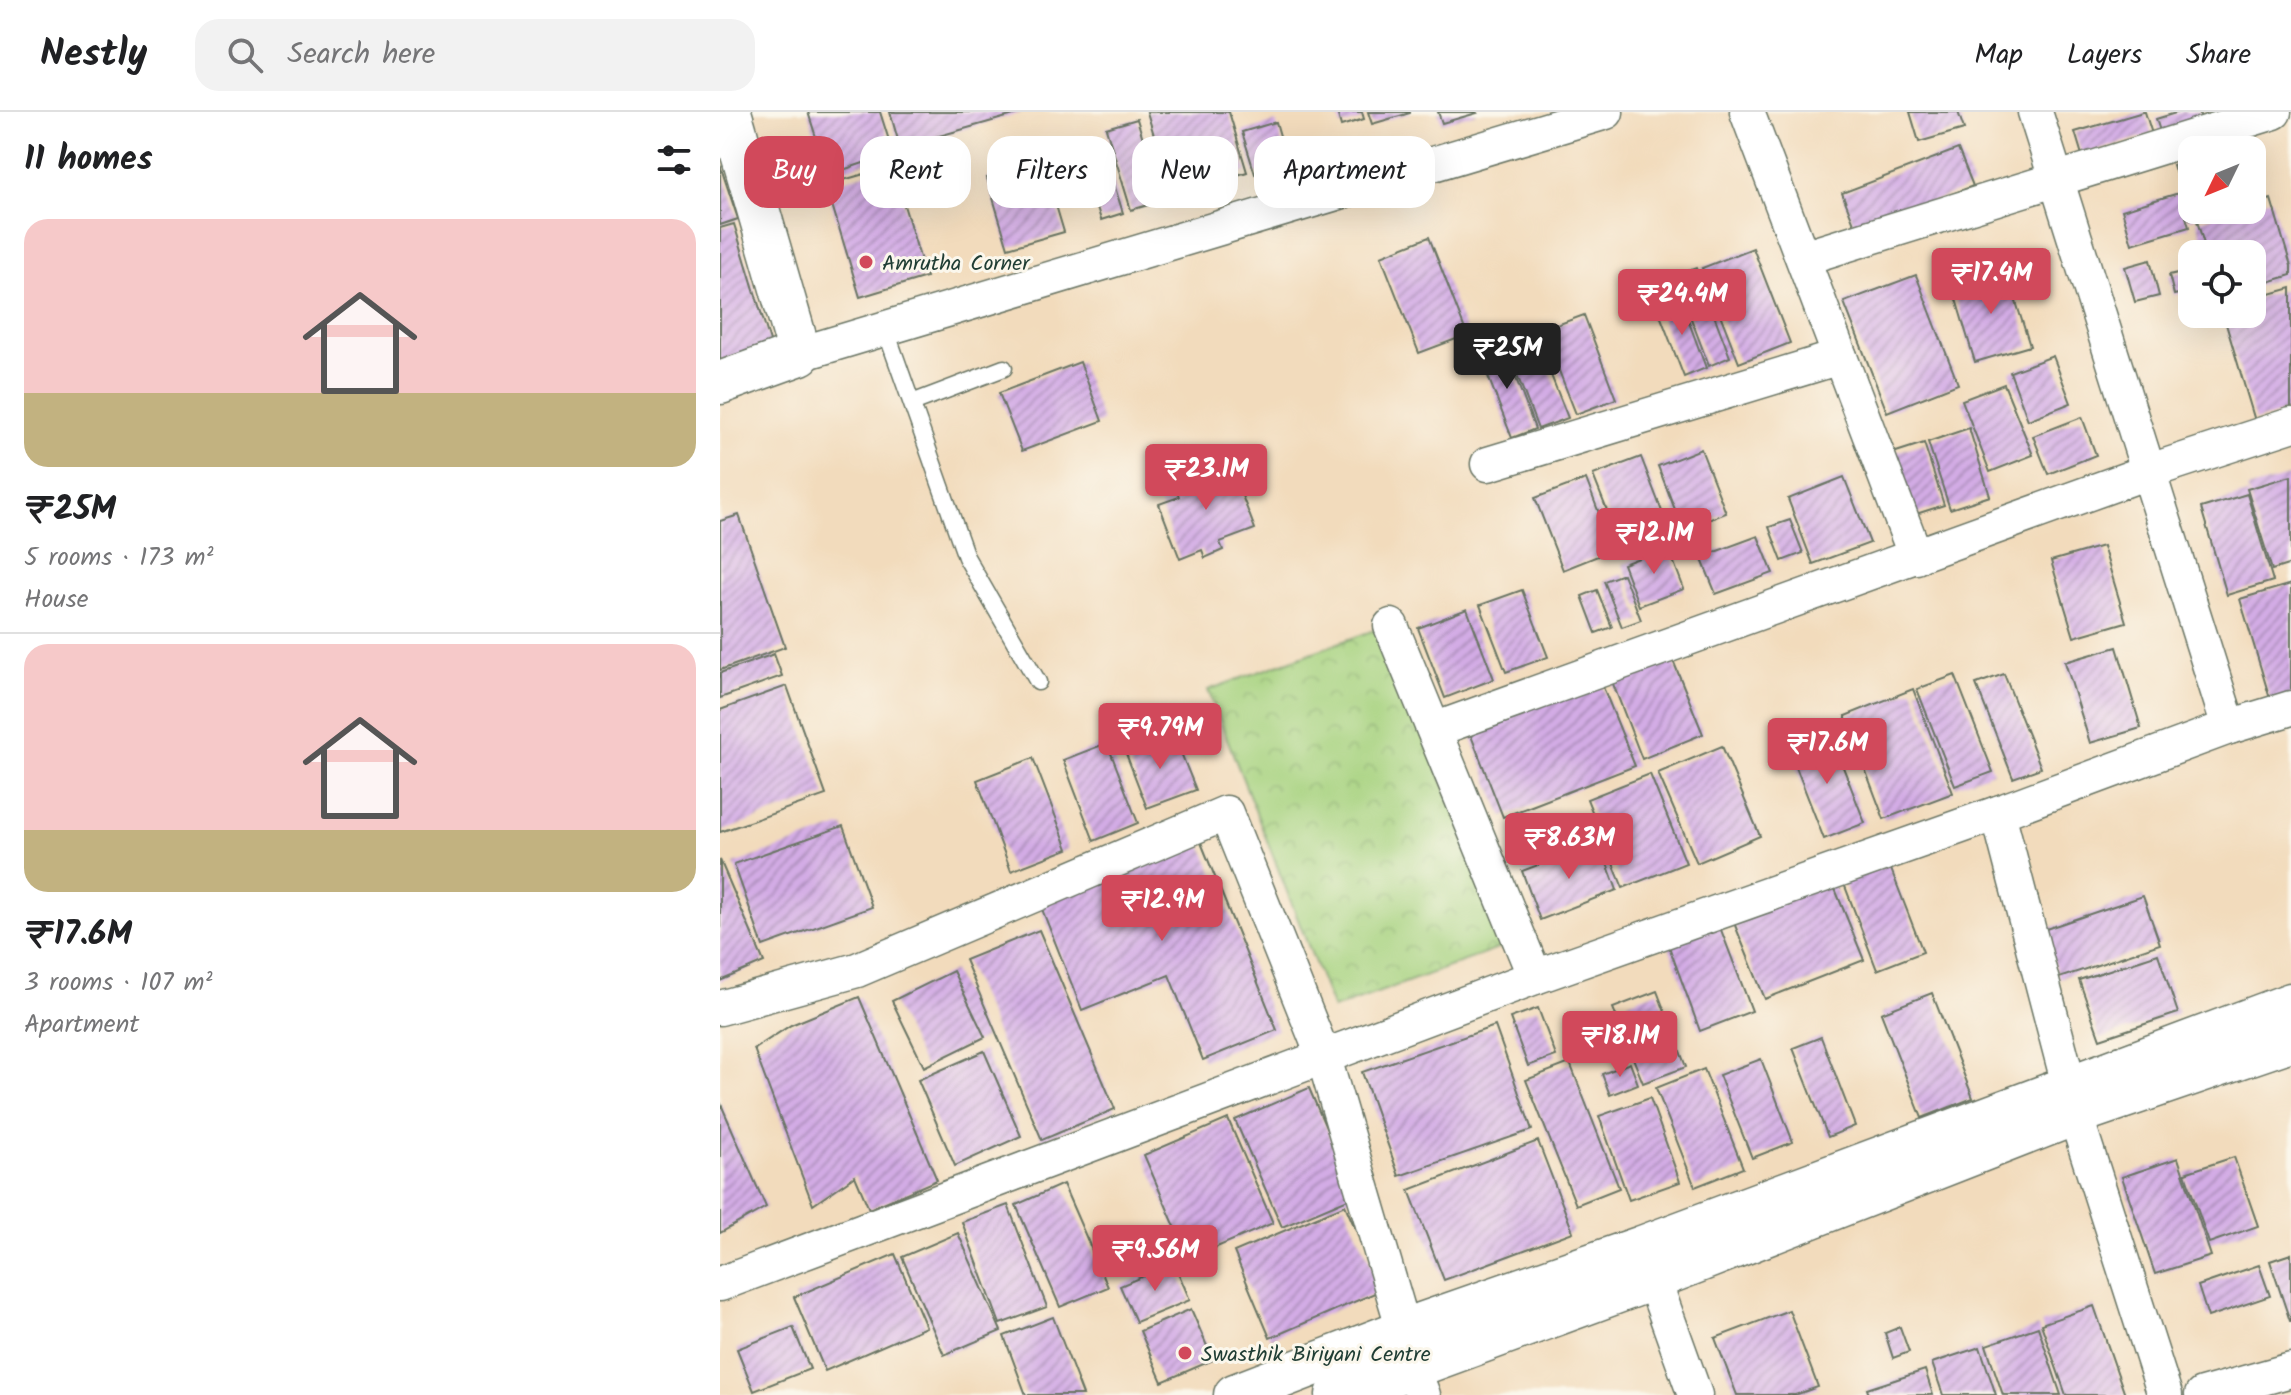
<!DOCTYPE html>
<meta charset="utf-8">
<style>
:root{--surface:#fff;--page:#f2f2f2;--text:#202124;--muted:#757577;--line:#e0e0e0;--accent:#d1495b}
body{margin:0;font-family:Kalam,sans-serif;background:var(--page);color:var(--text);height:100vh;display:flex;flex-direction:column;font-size:30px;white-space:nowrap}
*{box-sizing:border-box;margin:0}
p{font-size:26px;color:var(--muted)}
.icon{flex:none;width:44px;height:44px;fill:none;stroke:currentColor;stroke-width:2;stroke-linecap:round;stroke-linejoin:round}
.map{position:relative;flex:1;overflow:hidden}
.panel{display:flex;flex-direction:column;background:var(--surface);width:720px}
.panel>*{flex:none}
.top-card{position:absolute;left:24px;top:24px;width:760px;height:72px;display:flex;gap:16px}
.needle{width:52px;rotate:227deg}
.tools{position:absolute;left:1458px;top:24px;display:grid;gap:16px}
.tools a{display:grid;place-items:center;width:88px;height:88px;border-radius:16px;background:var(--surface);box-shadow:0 8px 32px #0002;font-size:40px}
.price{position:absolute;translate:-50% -68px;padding:0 18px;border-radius:8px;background:var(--accent);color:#fff;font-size:26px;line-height:52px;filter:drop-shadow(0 2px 4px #0008)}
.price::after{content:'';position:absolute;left:50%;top:48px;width:24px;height:18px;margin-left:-12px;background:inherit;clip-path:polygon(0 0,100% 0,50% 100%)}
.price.current{background:#222;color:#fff}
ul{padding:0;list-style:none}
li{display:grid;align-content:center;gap:16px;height:424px;padding:0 24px}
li+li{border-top:2px solid var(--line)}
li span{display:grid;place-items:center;height:248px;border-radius:24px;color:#555}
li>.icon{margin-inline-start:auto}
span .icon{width:144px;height:144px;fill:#fffc;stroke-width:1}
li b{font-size:34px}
h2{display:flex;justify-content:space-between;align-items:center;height:96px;padding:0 24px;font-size:34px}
.chip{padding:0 28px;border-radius:24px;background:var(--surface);box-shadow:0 8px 32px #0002;font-size:28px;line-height:72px}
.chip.current{background:var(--accent);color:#fff}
header{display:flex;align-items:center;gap:48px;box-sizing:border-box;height:112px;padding:0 40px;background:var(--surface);border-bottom:2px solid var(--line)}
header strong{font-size:38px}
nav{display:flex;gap:44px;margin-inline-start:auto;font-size:28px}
.search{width:560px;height:72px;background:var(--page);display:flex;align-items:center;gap:20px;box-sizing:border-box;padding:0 28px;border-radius:24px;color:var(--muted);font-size:30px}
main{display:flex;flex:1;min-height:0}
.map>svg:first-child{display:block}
</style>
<header>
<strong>Nestly</strong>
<div class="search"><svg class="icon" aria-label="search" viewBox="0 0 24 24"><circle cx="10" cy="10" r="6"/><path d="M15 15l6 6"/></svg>Search here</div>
<nav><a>Map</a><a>Layers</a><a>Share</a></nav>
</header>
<main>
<section class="panel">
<h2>11 homes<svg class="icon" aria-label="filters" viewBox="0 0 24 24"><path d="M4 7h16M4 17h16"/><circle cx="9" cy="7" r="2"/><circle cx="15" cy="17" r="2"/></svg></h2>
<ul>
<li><span style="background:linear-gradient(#f6c9c9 70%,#c2b280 0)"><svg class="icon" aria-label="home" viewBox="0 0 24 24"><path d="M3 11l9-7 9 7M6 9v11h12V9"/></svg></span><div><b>₹25M</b><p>5 rooms · 173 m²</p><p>House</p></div></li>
<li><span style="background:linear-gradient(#f6c9c9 75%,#c2b280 0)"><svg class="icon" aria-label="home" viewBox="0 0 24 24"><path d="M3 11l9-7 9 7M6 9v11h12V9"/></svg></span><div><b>₹17.6M</b><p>3 rooms · 107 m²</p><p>Apartment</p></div></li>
</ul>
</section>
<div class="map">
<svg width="1571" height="1283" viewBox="0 0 1571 1283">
<defs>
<pattern id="park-crowns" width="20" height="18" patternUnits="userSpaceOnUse" patternTransform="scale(2)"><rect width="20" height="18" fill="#a6d27e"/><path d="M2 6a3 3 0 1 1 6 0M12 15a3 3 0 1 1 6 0" fill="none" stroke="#8eb56e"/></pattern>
<pattern id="building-hatch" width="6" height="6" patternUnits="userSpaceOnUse" patternTransform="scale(2)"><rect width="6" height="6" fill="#d3ace5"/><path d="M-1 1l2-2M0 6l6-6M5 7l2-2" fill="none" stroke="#ab8dba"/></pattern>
</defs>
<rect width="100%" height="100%" fill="#fbf7ec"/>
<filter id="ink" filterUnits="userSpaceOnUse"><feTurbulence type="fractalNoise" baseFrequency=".0125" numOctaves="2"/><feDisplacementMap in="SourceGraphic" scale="16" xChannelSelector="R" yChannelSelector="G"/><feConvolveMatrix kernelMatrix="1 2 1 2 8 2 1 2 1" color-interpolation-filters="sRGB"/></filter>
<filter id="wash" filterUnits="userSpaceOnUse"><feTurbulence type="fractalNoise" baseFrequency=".006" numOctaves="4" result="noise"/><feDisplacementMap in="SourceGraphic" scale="32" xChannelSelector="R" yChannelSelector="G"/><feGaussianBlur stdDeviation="1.8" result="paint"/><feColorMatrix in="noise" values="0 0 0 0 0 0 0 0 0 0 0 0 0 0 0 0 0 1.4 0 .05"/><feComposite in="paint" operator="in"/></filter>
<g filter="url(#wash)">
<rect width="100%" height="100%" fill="#f2dbbc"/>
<path fill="url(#park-crowns)" stroke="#628859" stroke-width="2" d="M 660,516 L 789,833 L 613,897 L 488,578 Z"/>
<g id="blocks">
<g fill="url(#building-hatch)">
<path d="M 88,0 L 160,0 L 173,41 L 108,63 Z"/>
<path d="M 170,0 L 301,0 L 301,1 L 180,35 Z"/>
<path d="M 427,0 L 509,0 L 527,60 L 452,83 Z"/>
<path d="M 617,0 L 642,0 L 644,7 L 621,14 Z"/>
<path d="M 648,0 L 690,0 L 690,1 L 652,12 Z"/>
<path d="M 718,0 L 756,0 L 757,1 L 722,11 Z"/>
<path d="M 1190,0 L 1238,0 L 1244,17 L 1199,30 Z"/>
<path d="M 1423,0 L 1425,0 L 1432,22 L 1362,43 L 1355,20 Z"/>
<path d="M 1459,0 L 1479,0 L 1483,12 L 1442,25 L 1436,7 Z"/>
<path d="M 417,7 L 442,89 L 411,98 L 386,16 Z"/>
<path d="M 556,10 L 568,52 L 535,62 L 522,20 Z"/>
<path d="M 1238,37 L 1253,74 L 1137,119 L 1122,81 Z"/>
<path d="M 1472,47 L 1472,98 L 1497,99 L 1470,107 L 1453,53 Z"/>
<path d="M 323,50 L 344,120 L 288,136 L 267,66 Z"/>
<path d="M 0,53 L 18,107 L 0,113 Z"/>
<path d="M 172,54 L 206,165 L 140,185 L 106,73 Z"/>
<path d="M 389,56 L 403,101 L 381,108 L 367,63 Z"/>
<path d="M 1459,81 L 1469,115 L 1412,132 L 1402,98 Z"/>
<path d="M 1551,87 L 1571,154 L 1571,163 L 1532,175 L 1532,142 L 1487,142 L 1477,109 L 1513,98 L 1532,98 L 1532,93 Z"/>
<path d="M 14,112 L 51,233 L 0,249 L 0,116 Z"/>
<path d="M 709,125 L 747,223 L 699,241 L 661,144 Z"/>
<path d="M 1033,136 L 1070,231 L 1019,251 L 982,156 Z"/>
<path d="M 1430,148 L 1439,184 L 1415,190 L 1405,155 Z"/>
<path d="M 976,156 L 1010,245 L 989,254 L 955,164 Z"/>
<path d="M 1286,158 L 1310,234 L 1255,250 L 1232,174 Z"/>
<path d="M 1472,158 L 1472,179 L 1454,183 L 1449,163 Z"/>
<path d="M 1196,163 L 1238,272 L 1167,300 L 1124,190 Z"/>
<path d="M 1571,176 L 1571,298 L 1535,309 L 1503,202 L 1532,202 L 1532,187 Z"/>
<path d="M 960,186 L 986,256 L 964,265 L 937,195 Z"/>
<path d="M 864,203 L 896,287 L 856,302 L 823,218 Z"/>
<path d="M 815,223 L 848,306 L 818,317 L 786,234 Z"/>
<path d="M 783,232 L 815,317 L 792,326 L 759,241 Z"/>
<path d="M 1333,244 L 1351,291 L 1308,308 L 1290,260 Z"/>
<path d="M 360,250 L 382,309 L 302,339 L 279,281 Z"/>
<path d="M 1284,272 L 1313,343 L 1270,360 L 1242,288 Z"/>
<path d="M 1362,305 L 1376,343 L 1328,362 L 1313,324 Z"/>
<path d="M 1249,316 L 1270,384 L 1230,397 L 1208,330 Z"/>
<path d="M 1204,331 L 1224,393 L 1193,403 L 1173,341 Z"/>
<path d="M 981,337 L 1006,401 L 963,418 L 938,354 Z"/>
<path d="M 921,345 L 948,415 L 901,434 L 873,363 Z"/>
<path d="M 491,351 L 497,365 L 512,358 L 535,417 L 500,430 L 503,438 L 485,446 L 482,438 L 460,447 L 439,392 L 459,385 L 452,366 Z"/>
<path d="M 1571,364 L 1571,452 L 1552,458 L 1527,377 Z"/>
<path d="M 1124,365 L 1150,431 L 1093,452 L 1068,387 Z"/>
<path d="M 866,367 L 893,438 L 843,458 L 815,386 Z"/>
<path d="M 1527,382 L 1553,469 L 1507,483 L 1481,396 Z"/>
<path d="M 19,403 L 65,535 L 0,558 L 0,409 Z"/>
<path d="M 1070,408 L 1083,441 L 1062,449 L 1049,415 Z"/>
<path d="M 1038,424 L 1053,461 L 996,482 L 981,445 Z"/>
<path d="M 1383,434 L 1406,510 L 1354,525 L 1331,449 Z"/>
<path d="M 948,435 L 964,477 L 919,494 L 903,452 Z"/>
<path d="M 903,462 L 921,508 L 902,515 L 884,469 Z"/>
<path d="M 1571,472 L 1571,584 L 1551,590 L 1520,487 Z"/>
<path d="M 802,478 L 828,545 L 786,560 L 760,493 Z"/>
<path d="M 877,478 L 892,515 L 876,521 L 862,484 Z"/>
<path d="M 747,497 L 774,567 L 725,586 L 698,516 Z"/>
<path d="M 1397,535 L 1421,616 L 1370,631 L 1345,550 Z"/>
<path d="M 950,541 L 983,622 L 922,647 L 890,564 Z"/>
<path d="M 54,542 L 62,564 L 0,586 L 0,561 Z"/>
<path d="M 1284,562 L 1321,656 L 1293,666 L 1256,572 Z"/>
<path d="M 1235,563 L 1273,660 L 1235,674 L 1197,577 Z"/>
<path d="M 879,565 L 915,654 L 783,705 L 748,616 Z"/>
<path d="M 67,574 L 106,683 L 0,720 L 0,598 Z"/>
<path d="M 1193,577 L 1233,681 L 1164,707 L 1125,604 Z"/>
<path d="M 453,621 L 476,678 L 427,696 L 405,639 Z"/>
<path d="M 1110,622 L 1145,711 L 1104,727 L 1069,637 Z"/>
<path d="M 387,631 L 418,711 L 374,729 L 343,648 Z"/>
<path d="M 1002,634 L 1040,724 L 977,751 L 938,661 Z"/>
<path d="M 313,646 L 348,737 L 291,759 L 257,668 Z"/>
<path d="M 930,662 L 966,751 L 903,776 L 867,687 Z"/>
<path d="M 123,714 L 152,795 L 43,834 L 14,752 Z"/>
<path d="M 478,723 L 557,918 L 483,948 L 449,863 L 362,898 L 318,787 Z"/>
<path d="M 879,730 L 897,778 L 820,808 L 802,759 Z"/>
<path d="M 0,748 L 44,850 L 0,869 Z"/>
<path d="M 1169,752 L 1203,840 L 1157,858 L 1123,769 Z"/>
<path d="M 1111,767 L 1144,848 L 1045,887 L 1012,806 Z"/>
<path d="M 1423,784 L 1440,832 L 1339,866 L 1323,818 Z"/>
<path d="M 998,810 L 1032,899 L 980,919 L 947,829 Z"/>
<path d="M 319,818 L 395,997 L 322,1028 L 245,848 Z"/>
<path d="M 1438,842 L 1458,901 L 1380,927 L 1359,868 Z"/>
<path d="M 233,859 L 265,925 L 204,955 L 172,889 Z"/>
<path d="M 937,879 L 966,955 L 923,971 L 893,896 Z"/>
<path d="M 1212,881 L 1253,986 L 1202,1006 L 1161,901 Z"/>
<path d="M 139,885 L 217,1068 L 149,1097 L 135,1064 L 93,1093 L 34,937 L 71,913 Z"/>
<path d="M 818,896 L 836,944 L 808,954 L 790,906 Z"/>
<path d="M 775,914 L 812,1018 L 679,1064 L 642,960 Z"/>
<path d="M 1101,925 L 1135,1014 L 1108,1025 L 1073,936 Z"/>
<path d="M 264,939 L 301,1024 L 235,1054 L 198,968 Z"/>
<path d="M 1041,947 L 1073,1030 L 1032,1046 L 999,963 Z"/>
<path d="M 850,951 L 899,1076 L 856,1093 L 806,968 Z"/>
<path d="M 910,951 L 918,972 L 890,983 L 882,962 Z"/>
<path d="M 984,957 L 1023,1056 L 975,1075 L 936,976 Z"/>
<path d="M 589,976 L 635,1084 L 562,1115 L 515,1008 Z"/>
<path d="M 930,986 L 960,1070 L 909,1088 L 879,1004 Z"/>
<path d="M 0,990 L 46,1095 L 0,1121 Z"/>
<path d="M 508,1007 L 553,1111 L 469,1147 L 424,1043 Z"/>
<path d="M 818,1029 L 853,1120 L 724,1168 L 689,1078 Z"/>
<path d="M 1514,1045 L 1538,1114 L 1489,1131 L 1465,1061 Z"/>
<path d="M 1458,1046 L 1491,1144 L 1435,1162 L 1402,1065 Z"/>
<path d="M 343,1072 L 388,1175 L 340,1195 L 296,1093 Z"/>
<path d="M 288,1093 L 327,1195 L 280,1212 L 242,1110 Z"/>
<path d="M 625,1093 L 662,1178 L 550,1226 L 514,1140 Z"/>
<path d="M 238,1121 L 281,1219 L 224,1243 L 182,1145 Z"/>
<path d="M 175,1142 L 206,1215 L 105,1259 L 74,1185 Z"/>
<path d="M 1571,1142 L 1571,1209 L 1570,1209 L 1550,1149 Z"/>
<path d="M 454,1151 L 470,1188 L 416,1210 L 400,1174 Z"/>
<path d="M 1539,1153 L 1550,1184 L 1488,1205 L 1478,1174 Z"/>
<path d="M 1374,1194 L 1405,1283 L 1346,1283 L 1321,1212 Z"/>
<path d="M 471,1197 L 493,1248 L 442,1270 L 420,1219 Z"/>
<path d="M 1069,1198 L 1098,1275 L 1075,1283 L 1017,1283 L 995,1226 Z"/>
<path d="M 333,1205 L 363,1283 L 306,1283 L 284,1224 Z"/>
<path d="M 73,1215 L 90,1257 L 34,1279 L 17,1237 Z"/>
<path d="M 1180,1215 L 1189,1240 L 1173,1246 L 1165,1221 Z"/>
<path d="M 1318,1215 L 1341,1283 L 1283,1283 L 1266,1233 Z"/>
<path d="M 1260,1235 L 1276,1283 L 1223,1283 L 1212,1251 Z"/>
<path d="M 1205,1258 L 1213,1283 L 1149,1283 L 1147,1277 Z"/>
</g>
</g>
</g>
<g filter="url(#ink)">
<use href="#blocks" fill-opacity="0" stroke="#697464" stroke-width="2"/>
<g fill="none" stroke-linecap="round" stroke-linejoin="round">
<defs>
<g id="service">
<path d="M 165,216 L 246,445 L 318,570"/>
<path d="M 192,291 L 284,256"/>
</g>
<g id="minor">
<path d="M 1027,0 L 1196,445"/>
<path d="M 1315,0 L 1509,615 L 1571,596"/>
<path d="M 1083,146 L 1554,0"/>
<path d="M 80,242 L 886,0"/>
<path d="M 768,352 L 1120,245"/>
<path d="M 671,514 L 815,865"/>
<path d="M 714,618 L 1430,359 L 1571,313"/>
<path d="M 1278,701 L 1509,615"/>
<path d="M 0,896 L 137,858 L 506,701 L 604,946 L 684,1218 L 692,1254 L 703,1283"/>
<path d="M 925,1144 L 975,1283"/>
<path d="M 0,1172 L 815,865 L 1278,701 L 1349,973 L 1355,1002 L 1445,1283"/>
<path d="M 1482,1283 L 1571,1258"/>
</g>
<g id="tertiary">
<path d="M 0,271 L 80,242 L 10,0"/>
<path d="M 515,1283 L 684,1218 L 922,1135 L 1571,892"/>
<path d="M 617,1283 L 933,1167 L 1355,1002 L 1571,928"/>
</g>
</defs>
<use href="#service" stroke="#697464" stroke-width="19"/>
<use href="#minor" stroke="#697464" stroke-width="37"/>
<use href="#tertiary" stroke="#697464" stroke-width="45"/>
<use href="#service" stroke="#fff" stroke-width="16"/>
<use href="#minor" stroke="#fff" stroke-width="34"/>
<use href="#tertiary" stroke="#fff" stroke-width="42"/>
</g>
</g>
<g fill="#d1495b" stroke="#fbf7ec" stroke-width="3">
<circle cx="146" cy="150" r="8"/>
<circle cx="465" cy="1241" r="8"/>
</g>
<g text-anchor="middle" stroke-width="6" stroke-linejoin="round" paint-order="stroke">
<g font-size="22" fill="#1f3d34" stroke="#fbf7ec" text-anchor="start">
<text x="162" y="158">Amrutha Corner</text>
<text x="481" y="1249">Swasthik Biriyani Centre</text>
</g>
</g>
</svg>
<div class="tools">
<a><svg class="needle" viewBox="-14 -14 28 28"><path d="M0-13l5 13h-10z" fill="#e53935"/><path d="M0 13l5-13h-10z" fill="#757577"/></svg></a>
<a><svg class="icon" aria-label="locate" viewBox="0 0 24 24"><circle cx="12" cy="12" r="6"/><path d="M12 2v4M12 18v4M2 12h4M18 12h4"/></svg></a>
</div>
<b class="price" style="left:1271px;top:204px">₹17.4M</b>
<b class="price" style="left:962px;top:225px">₹24.4M</b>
<b class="price current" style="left:787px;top:279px">₹25M</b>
<b class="price" style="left:486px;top:400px">₹23.1M</b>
<b class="price" style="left:934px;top:464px">₹12.1M</b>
<b class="price" style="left:440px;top:659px">₹9.79M</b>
<b class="price" style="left:1107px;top:674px">₹17.6M</b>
<b class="price" style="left:849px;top:769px">₹8.63M</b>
<b class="price" style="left:442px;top:831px">₹12.9M</b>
<b class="price" style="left:900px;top:967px">₹18.1M</b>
<b class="price" style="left:435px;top:1181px">₹9.56M</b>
<div class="top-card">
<a class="chip current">Buy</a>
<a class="chip">Rent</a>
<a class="chip">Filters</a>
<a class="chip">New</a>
<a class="chip">Apartment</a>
</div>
</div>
</main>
